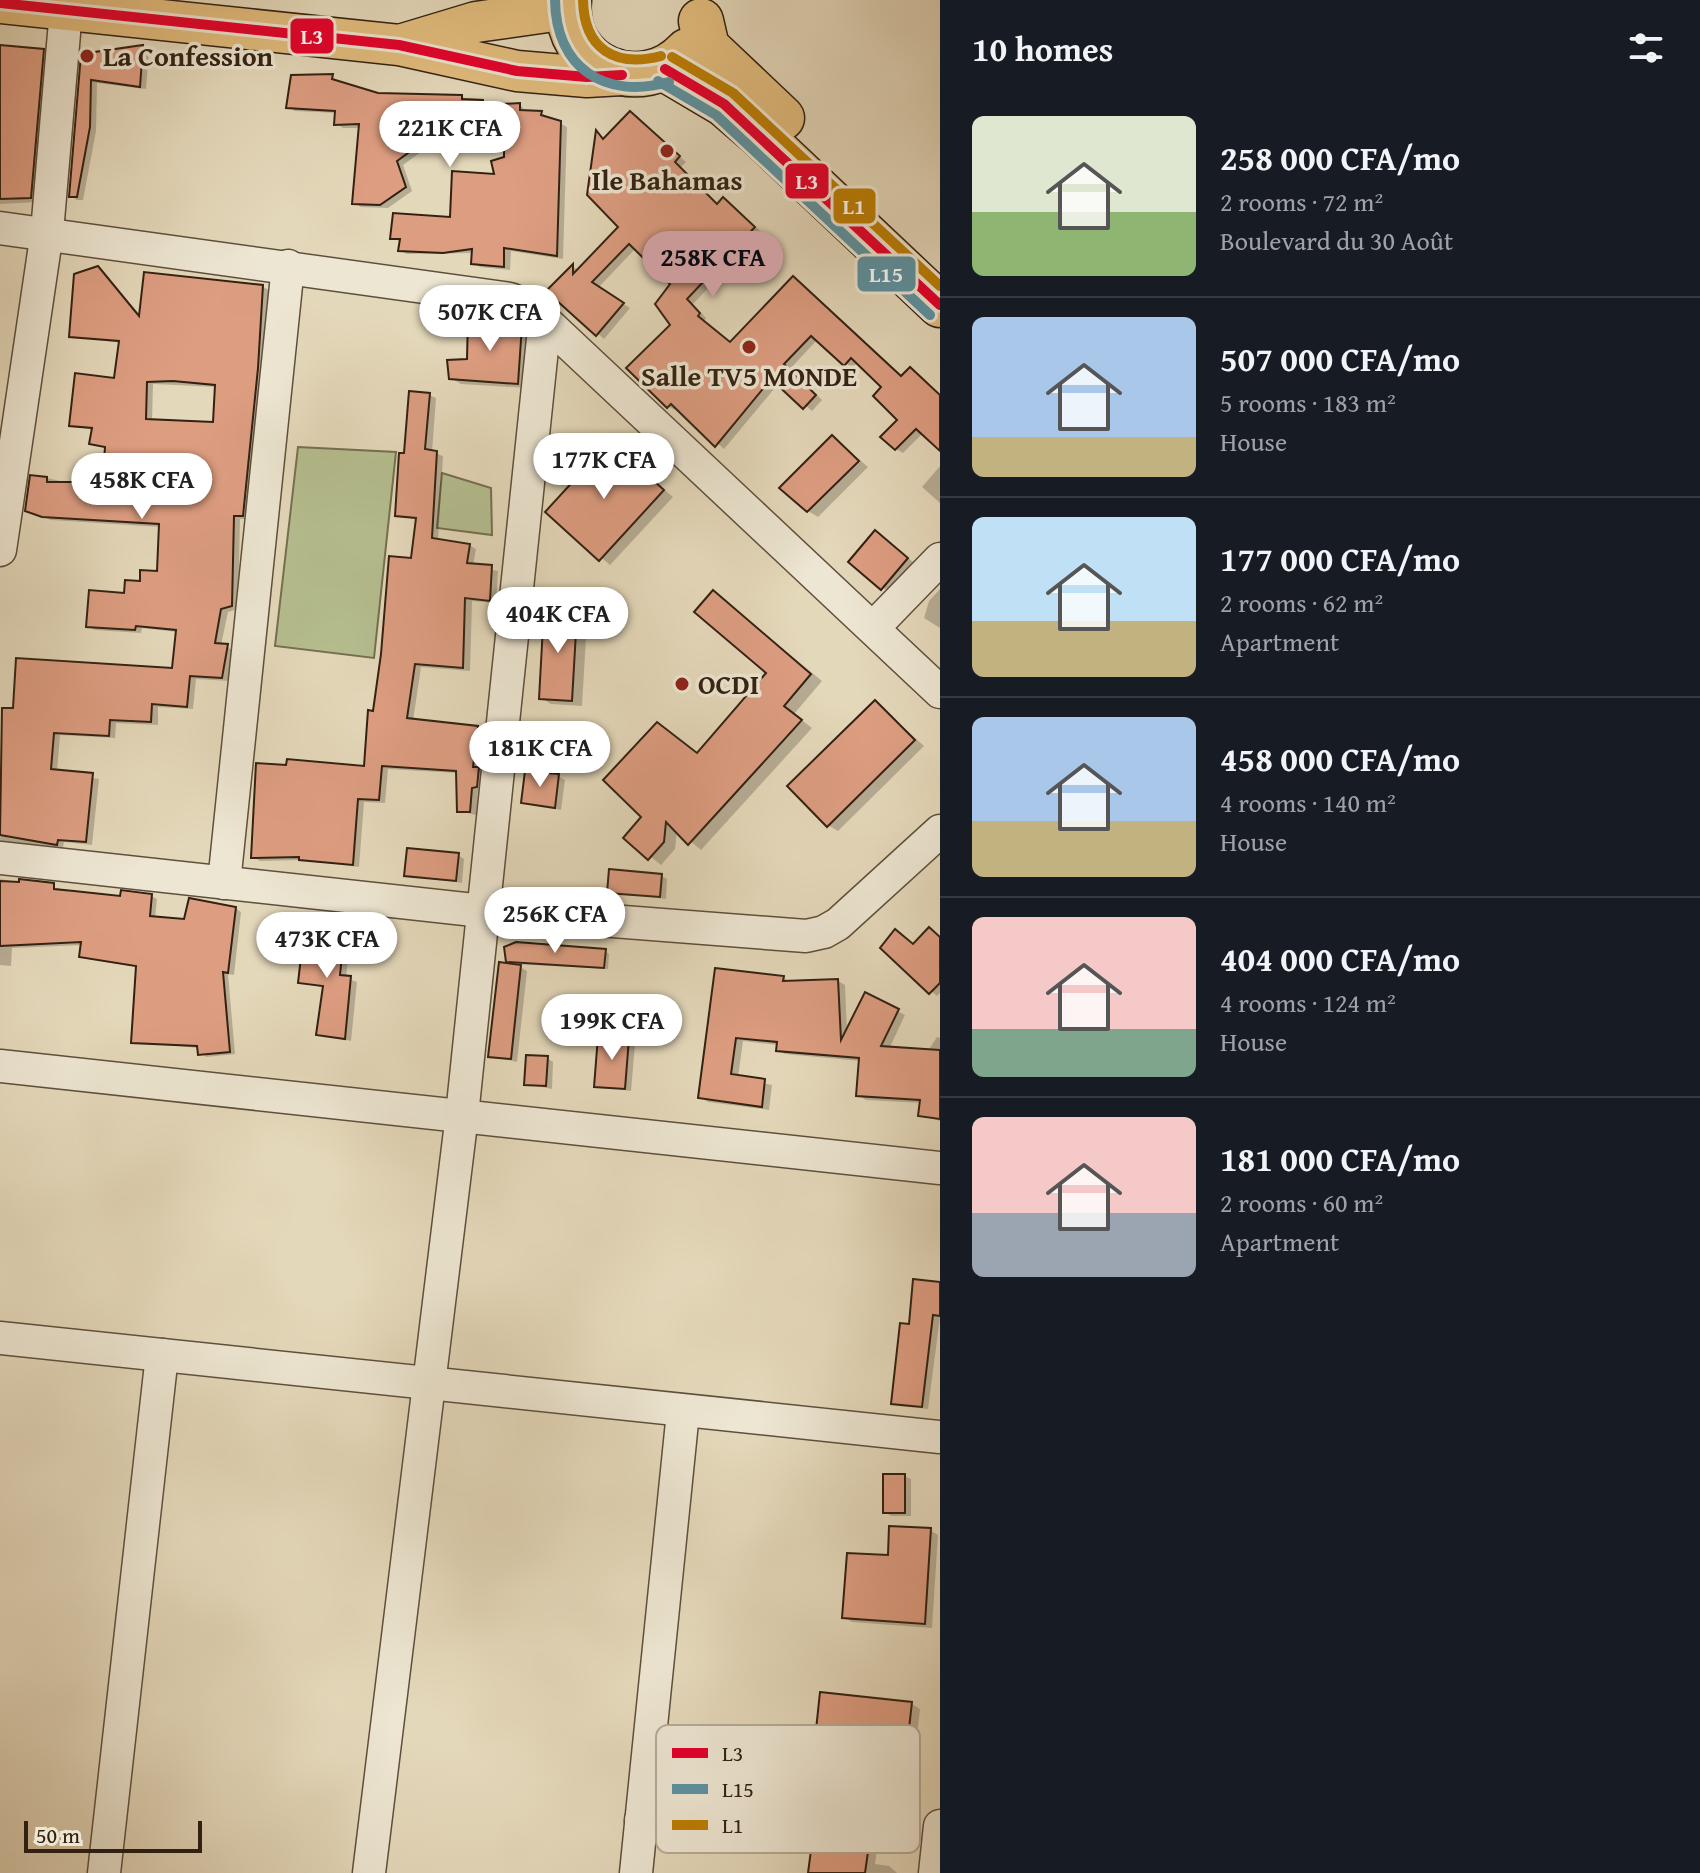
<!DOCTYPE html>
<meta charset="utf-8">
<style>
:root{--surface:#171b24;--page:#20242c;--text:#f1f3f6;--muted:#9ea1a6;--line:#363941;--accent:#c59692}
body{margin:0;font-family:"Gentium Book Plus",serif;background:var(--page);color:var(--text);height:100vh;display:flex;flex-direction:column;font-size:30px;white-space:nowrap}
*{box-sizing:border-box;margin:0}
p{font-size:26px;color:var(--muted)}
.icon{flex:none;width:44px;height:44px;fill:none;stroke:currentColor;stroke-width:2;stroke-linecap:round;stroke-linejoin:round}
.map{position:relative;flex:1;overflow:hidden}
.details{display:flex;flex-direction:column;background:var(--surface);width:760px}
.details>*{flex:none}
.scale{position:absolute;left:24px;bottom:20px;width:178px;box-sizing:border-box;padding-left:8px;border:4px solid #322112;border-top:0;font-size:22px;line-height:28px;white-space:nowrap;color:#322112;-webkit-text-stroke:6px #ede6d2;paint-order:stroke}
.price{position:absolute;translate:-50% -68px;padding:0 18px;border-radius:28px;background:#fff;color:#222;font-size:26px;line-height:52px;filter:drop-shadow(0 2px 4px #0008)}
.price::after{content:'';position:absolute;left:50%;top:48px;width:24px;height:18px;margin-left:-12px;background:inherit;clip-path:polygon(0 0,100% 0,50% 100%)}
.price.selected{background:var(--accent);color:#111}
ul{padding:0;list-style:none}
li{display:flex;align-items:center;gap:24px;height:200px;padding:0 32px}
li+li{border-top:2px solid var(--line)}
li span{display:grid;place-items:center;flex:none;width:224px;height:160px;border-radius:12px;color:#555}
li>.icon{margin-inline-start:auto}
span .icon{width:96px;height:96px;fill:#fffc;stroke-width:1}
li b{font-size:34px}
h2{display:flex;justify-content:space-between;align-items:center;height:96px;padding:0 32px;font-size:34px}
main{display:flex;flex:1;min-height:0}
.map>svg:first-child{display:block}
</style>
<main>
<div class="map">
<svg width="940" height="1873" viewBox="0 0 940 1873">
<rect width="100%" height="100%" fill="#e4d8ba"/>
<filter id="stains"><feTurbulence type="fractalNoise" baseFrequency=".0025" numOctaves="4"/><feColorMatrix values="0 0 0 0 .2 0 0 0 0 .09 0 0 0 0 .02 0 0 0 .5 -.17"/></filter>
<radialGradient id="worn" r=".72"><stop offset=".6" stop-color="#630" stop-opacity="0"/><stop offset="1" stop-color="#630" stop-opacity=".3"/></radialGradient>
<g fill="#b5be8f" stroke="#747050" stroke-width="2">
<path d="M 298,447 L 396,452 L 374,658 L 275,646 Z"/>
<path d="M 442,473 L 491,488 L 492,535 L 437,528 Z"/>
</g>
<g fill="#0003" fill-rule="evenodd">
<path d="M 0,47 L 43,51 L 51,55 L 39,202 L 0,204 Z"/>
<path d="M 143,47 L 149,50 L 146,89 L 97,83 L 96,131 L 83,200 L 77,200 L 71,196 L 83,56 Z"/>
<path d="M 332,76 L 339,83 L 378,95 L 461,97 L 491,107 L 520,105 L 527,112 L 541,113 L 567,127 L 563,259 L 511,251 L 510,270 L 480,267 L 473,263 L 474,253 L 407,254 L 400,250 L 402,242 L 392,238 L 452,219 L 496,176 L 506,158 L 506,125 L 424,119 L 425,149 L 403,165 L 412,191 L 388,208 L 361,207 L 354,203 L 361,128 L 343,128 L 337,124 L 337,113 L 295,111 L 289,107 Z"/>
<path d="M 630,113 L 686,162 L 681,167 L 718,205 L 724,200 L 731,204 L 761,232 L 693,304 L 706,318 L 704,321 L 732,343 L 793,278 L 902,378 L 910,369 L 940,394 L 940,448 L 923,433 L 903,453 L 896,449 L 900,420 L 884,387 L 858,362 L 852,368 L 818,339 L 790,369 L 822,400 L 812,411 L 779,383 L 724,449 L 678,408 L 675,410 L 668,406 L 673,284 L 636,248 L 598,288 L 630,308 L 604,339 L 549,291 L 573,267 L 579,270 L 620,227 L 598,133 L 606,139 Z"/>
<path d="M 98,268 L 141,316 L 263,287 L 269,290 L 249,519 L 240,519 L 238,609 L 228,612 L 221,645 L 233,650 L 229,681 L 196,679 L 193,709 L 158,707 L 158,725 L 116,723 L 115,738 L 60,735 L 57,772 L 99,779 L 92,845 L 64,842 L 63,848 L 10,842 L 0,845 L 4,710 L 15,710 L 174,671 L 177,632 L 142,628 L 141,633 L 95,630 L 88,626 L 159,573 L 161,527 L 51,520 L 34,513 L 47,478 L 104,491 L 107,448 L 91,443 L 93,430 L 71,425 L 116,380 L 121,343 L 71,336 ZM 153,384 L 217,387 L 215,425 L 152,421 Z"/>
<path d="M 521,327 L 531,333 L 527,388 L 461,384 L 451,378 L 469,361 Z"/>
<path d="M 429,395 L 436,398 L 432,452 L 443,456 L 438,541 L 469,545 L 476,549 L 473,566 L 498,571 L 496,603 L 472,601 L 470,671 L 421,667 L 413,721 L 484,732 L 480,769 L 485,773 L 483,790 L 478,791 L 476,815 L 459,811 L 458,773 L 388,769 L 385,803 L 364,802 L 359,867 L 302,860 L 260,861 L 253,857 L 366,768 L 374,713 L 412,560 L 418,520 L 397,515 L 406,455 Z"/>
<path d="M 833,437 L 868,467 L 818,517 L 808,511 Z"/>
<path d="M 610,444 L 673,497 L 610,565 L 548,512 Z"/>
<path d="M 940,466 L 940,503 L 922,487 Z"/>
<path d="M 882,536 L 913,562 L 889,592 L 850,562 Z"/>
<path d="M 940,589 L 940,628 L 924,618 L 929,601 Z"/>
<path d="M 714,592 L 822,681 L 794,714 L 812,728 L 701,850 L 677,830 L 675,849 L 661,865 L 626,837 L 644,817 L 658,725 L 698,754 L 769,673 Z"/>
<path d="M 576,616 L 587,621 L 582,706 L 551,704 L 541,698 Z"/>
<path d="M 875,702 L 924,746 L 838,831 L 828,825 Z"/>
<path d="M 558,776 L 565,780 L 561,810 L 523,802 Z"/>
<path d="M 458,855 L 464,859 L 462,883 L 406,875 Z"/>
<path d="M 661,876 L 667,879 L 666,899 L 609,892 Z"/>
<path d="M 0,879 L 122,899 L 151,896 L 157,899 L 155,919 L 186,921 L 235,908 L 241,912 L 234,975 L 228,974 L 235,1054 L 206,1057 L 199,1048 L 133,1042 L 137,967 L 87,959 L 82,956 L 83,945 L 12,948 L 11,966 L 0,965 Z"/>
<path d="M 929,929 L 940,937 L 940,993 L 937,996 L 882,948 L 914,945 Z"/>
<path d="M 344,937 L 350,941 L 346,978 L 357,982 L 351,1041 L 319,1034 L 325,988 L 300,982 Z"/>
<path d="M 605,951 L 609,954 L 608,969 L 515,964 L 527,971 L 517,1062 L 490,1056 L 518,967 L 508,961 Z"/>
<path d="M 717,970 L 783,978 L 792,983 L 838,981 L 845,985 L 847,1032 L 866,995 L 905,1015 L 889,1049 L 928,1051 L 937,1037 L 940,1038 L 940,1121 L 920,1115 L 922,1103 L 866,1100 L 858,1095 L 861,1061 L 785,1054 L 778,1050 L 778,1045 L 743,1041 L 738,1077 L 772,1085 L 769,1110 L 708,1102 L 700,1097 Z"/>
<path d="M 629,1040 L 635,1044 L 631,1091 L 597,1086 Z"/>
<path d="M 547,1058 L 553,1062 L 552,1089 L 526,1084 Z"/>
<path d="M 940,1284 L 940,1317 L 928,1409 L 899,1406 L 893,1402 L 911,1326 Z"/>
<path d="M 904,1476 L 911,1479 L 911,1516 L 891,1516 L 885,1512 Z"/>
<path d="M 930,1530 L 938,1535 L 932,1628 L 852,1622 L 844,1617 L 890,1557 Z"/>
<path d="M 912,1704 L 920,1709 L 906,1830 L 880,1828 L 875,1864 L 889,1866 L 897,1873 L 810,1873 L 817,1823 L 796,1817 L 829,1771 L 832,1735 L 818,1729 Z"/>
</g>
<g fill="#dd9d81" stroke="#322112" stroke-width="2" fill-rule="evenodd">
<path d="M 0,45 L 44,49 L 31,198 L 0,199 Z"/>
<path d="M 143,45 L 140,87 L 91,80 L 90,127 L 77,197 L 69,197 L 81,54 Z"/>
<path d="M 333,74 L 332,79 L 378,93 L 462,95 L 462,99 L 483,100 L 483,105 L 520,103 L 520,110 L 542,111 L 541,115 L 561,121 L 557,256 L 504,248 L 504,267 L 471,264 L 472,249 L 443,253 L 398,251 L 400,239 L 390,239 L 393,213 L 450,217 L 452,171 L 494,174 L 491,161 L 504,157 L 504,122 L 417,116 L 419,145 L 397,161 L 406,187 L 380,205 L 352,204 L 359,124 L 334,125 L 335,111 L 286,108 L 291,75 Z"/>
<path d="M 630,111 L 680,156 L 675,162 L 717,204 L 723,197 L 755,227 L 687,299 L 700,313 L 698,316 L 730,342 L 793,276 L 901,376 L 910,367 L 940,395 L 940,451 L 916,429 L 895,450 L 880,437 L 897,420 L 873,396 L 881,387 L 851,358 L 844,366 L 811,336 L 784,364 L 816,395 L 803,409 L 771,379 L 715,447 L 671,404 L 667,408 L 626,368 L 670,325 L 655,304 L 670,284 L 629,244 L 592,282 L 624,303 L 596,336 L 546,291 L 573,264 L 573,274 L 618,227 L 587,195 L 596,130 L 603,139 Z"/>
<path d="M 98,266 L 139,316 L 144,272 L 263,285 L 258,368 L 243,516 L 234,516 L 232,606 L 221,609 L 215,643 L 228,644 L 222,678 L 190,676 L 187,707 L 152,704 L 151,722 L 110,720 L 109,736 L 54,733 L 51,769 L 93,773 L 86,842 L 58,840 L 57,845 L 0,835 L 2,708 L 13,708 L 16,658 L 172,668 L 176,630 L 136,626 L 135,630 L 86,627 L 89,590 L 124,593 L 125,580 L 140,581 L 140,570 L 157,571 L 159,524 L 42,517 L 25,511 L 30,475 L 47,477 L 47,482 L 80,482 L 102,488 L 105,447 L 89,444 L 92,428 L 69,426 L 75,373 L 114,378 L 119,341 L 69,337 L 74,274 ZM 173,381 L 215,385 L 213,422 L 146,419 L 147,382 Z"/>
<path d="M 468,318 L 522,325 L 518,384 L 449,379 L 447,360 L 467,359 Z"/>
<path d="M 409,391 L 430,393 L 425,449 L 437,451 L 432,538 L 470,544 L 467,563 L 492,565 L 490,601 L 465,598 L 463,668 L 415,664 L 407,718 L 478,726 L 473,767 L 479,767 L 477,787 L 472,788 L 470,812 L 457,812 L 456,771 L 382,766 L 379,800 L 358,799 L 353,865 L 299,860 L 299,857 L 251,858 L 256,763 L 286,765 L 287,759 L 364,766 L 368,710 L 373,711 L 381,654 L 389,556 L 411,558 L 416,518 L 395,516 L 399,453 L 404,453 Z"/>
<path d="M 832,435 L 859,461 L 807,512 L 779,488 Z"/>
<path d="M 610,441 L 664,490 L 599,561 L 545,512 Z"/>
<path d="M 875,530 L 908,558 L 881,590 L 848,562 Z"/>
<path d="M 713,590 L 811,674 L 784,706 L 802,720 L 688,845 L 666,822 L 664,842 L 648,860 L 623,838 L 641,817 L 603,780 L 657,722 L 697,753 L 766,673 L 694,612 Z"/>
<path d="M 544,608 L 577,614 L 572,701 L 539,699 Z"/>
<path d="M 875,700 L 915,740 L 827,827 L 787,786 Z"/>
<path d="M 525,771 L 559,774 L 555,808 L 521,803 Z"/>
<path d="M 407,848 L 459,853 L 456,881 L 404,876 Z"/>
<path d="M 609,869 L 662,874 L 660,897 L 607,893 Z"/>
<path d="M 19,879 L 54,883 L 54,889 L 74,891 L 120,896 L 121,890 L 152,894 L 150,916 L 184,919 L 189,898 L 236,907 L 228,973 L 223,972 L 230,1052 L 198,1055 L 197,1046 L 131,1043 L 136,966 L 79,957 L 81,942 L 0,946 L 0,881 L 19,882 Z"/>
<path d="M 929,927 L 940,937 L 940,983 L 929,994 L 880,948 L 895,929 L 913,944 Z"/>
<path d="M 304,931 L 344,935 L 340,975 L 351,976 L 345,1039 L 316,1035 L 323,986 L 298,983 Z"/>
<path d="M 516,942 L 606,949 L 604,968 L 506,962 L 504,947 Z"/>
<path d="M 499,962 L 521,965 L 511,1059 L 488,1057 Z"/>
<path d="M 715,968 L 784,976 L 783,981 L 838,979 L 841,1040 L 865,992 L 899,1009 L 881,1046 L 940,1050 L 940,1119 L 918,1116 L 920,1100 L 856,1096 L 859,1058 L 776,1051 L 777,1042 L 736,1038 L 731,1074 L 765,1079 L 762,1107 L 698,1098 Z"/>
<path d="M 598,1036 L 629,1038 L 625,1089 L 594,1087 Z"/>
<path d="M 526,1055 L 548,1056 L 546,1086 L 524,1085 Z"/>
<path d="M 913,1279 L 940,1282 L 940,1316 L 933,1315 L 922,1407 L 891,1404 L 900,1323 L 909,1324 Z"/>
<rect x="883" y="1474" width="22" height="39"/>
<path d="M 889,1526 L 931,1528 L 925,1624 L 842,1618 L 847,1553 L 888,1555 Z"/>
<path d="M 820,1692 L 912,1702 L 898,1827 L 872,1824 L 865,1873 L 808,1873 L 815,1820 L 794,1818 L 798,1767 L 827,1769 L 830,1732 L 816,1730 Z"/>
</g>
<g fill="none" stroke-linecap="round" stroke-linejoin="round">
<defs>
<g id="minor">
<path d="M 0,228 L 510,299 L 530,307 L 940,692"/>
<path d="M 0,550 L 47,232 L 66,10"/>
<path d="M 873,628 L 940,559"/>
<path d="M 0,858 L 483,911 L 806,936 L 824,932 L 838,924 L 940,831"/>
<path d="M 224,883 L 288,266"/>
<path d="M 0,1066 L 940,1168"/>
<path d="M 0,1338 L 940,1437"/>
<path d="M 641,1820 L 722,1828"/>
<path d="M 104,1873 L 162,1355"/>
<path d="M 369,1873 L 462,1115 L 545,320"/>
<path d="M 636,1873 L 683,1412"/>
<path d="M 935,1873 L 940,1826"/>
</g>
<g id="major">
<path d="M 0,3 L 399,45 L 517,71 L 587,77 L 622,75"/>
<path d="M 403,44 L 476,22 L 568,9"/>
</g>
<g id="highway">
<path d="M 569,0 C 562,68 642,99 687,51"/>
<path d="M 701,21 L 707,47 L 782,118"/>
<path d="M 665,69 L 724,104 L 760,135 L 940,305"/>
</g>
</defs>
<use href="#minor" stroke="#5e4f3c" stroke-width="35"/>
<use href="#major" stroke="#322112" stroke-width="43"/>
<use href="#highway" stroke="#322112" stroke-width="47"/>
<use href="#minor" stroke="#ede6d2" stroke-width="32"/>
<use href="#major" stroke="#e2bc7d" stroke-width="40"/>
<use href="#highway" stroke="#e2bc7d" stroke-width="44"/>
<defs>
<g id="bus-1">
<path d="M 0,3 L 399,45 L 517,71 L 587,77 L 622,75"/>
<path d="M 665,69 L 724,104 L 940,305"/>
</g>
<g id="bus-2">
<path d="M 555,0 C 556,68 605,100 669,82"/>
<path d="M 658,81 L 716,115 L 930,315"/>
</g>
<g id="bus-3">
<path d="M 583,0 C 584,49 615,68 661,56"/>
<path d="M 672,57 L 733,93 L 940,286"/>
</g>
</defs>
<use href="#bus-1" stroke="#ede6d2" stroke-width="16"/>
<use href="#bus-2" stroke="#ede6d2" stroke-width="16"/>
<use href="#bus-3" stroke="#ede6d2" stroke-width="16"/>
<use href="#bus-1" stroke="#e4002b" stroke-width="10"/>
<use href="#bus-2" stroke="#5d93a3" stroke-width="10"/>
<use href="#bus-3" stroke="#bc7e05" stroke-width="10"/>
</g>
<g fill="#8f2418" stroke="#ede6d2" stroke-width="3">
<circle cx="87" cy="56" r="8"/>
<circle cx="667" cy="151" r="8"/>
<circle cx="749" cy="347" r="8"/>
<circle cx="682" cy="684" r="8"/>
</g>
<g text-anchor="middle" stroke-width="7" stroke-linejoin="round" paint-order="stroke">
<g font-size="28" font-weight="bold" fill="#322112" stroke="#ede6d2" text-anchor="start">
<text x="103" y="66">La Confession</text>
<text x="667" y="190" text-anchor="middle">Ile Bahamas</text>
<text x="749" y="386" text-anchor="middle">Salle TV5 MONDE</text>
<text x="698" y="694">OCDI</text>
</g>
</g>
<rect x="656" y="1725" width="264" height="128" rx="12" fill="#ede6d2" stroke="#b5ab98" stroke-width="2"/>
<rect x="672" y="1748" width="36" height="10" fill="#e4002b"/>
<rect x="672" y="1784" width="36" height="10" fill="#5d93a3"/>
<rect x="672" y="1820" width="36" height="10" fill="#bc7e05"/>
<g font-size="22" fill="#322112">
<text x="722" y="1761">L3</text>
<text x="722" y="1797">L15</text>
<text x="722" y="1833">L1</text>
</g>
<g stroke="#ede6d2" stroke-width="3">
<rect x="289" y="17" width="46" height="38" rx="8" fill="#e4002b"/>
<rect x="784" y="162" width="46" height="38" rx="8" fill="#e4002b"/>
<rect x="832" y="187" width="45" height="38" rx="8" fill="#bc7e05"/>
<rect x="856" y="255" width="61" height="38" rx="8" fill="#5d93a3"/>
</g>
<g font-size="22" text-anchor="middle" font-weight="bold" fill="#fff">
<text x="312" y="44">L3</text>
<text x="807" y="189">L3</text>
<text x="854" y="214">L1</text>
<text x="886" y="282">L15</text>
</g>
<rect width="100%" height="100%" filter="url(#stains)"/>
<rect width="100%" height="100%" fill="url(#worn)"/>
</svg>
<div class="scale">50 m</div>
<b class="price" style="left:450px;top:169px">221K CFA</b>
<b class="price selected" style="left:713px;top:299px">258K CFA</b>
<b class="price" style="left:490px;top:353px">507K CFA</b>
<b class="price" style="left:604px;top:501px">177K CFA</b>
<b class="price" style="left:142px;top:521px">458K CFA</b>
<b class="price" style="left:558px;top:655px">404K CFA</b>
<b class="price" style="left:540px;top:789px">181K CFA</b>
<b class="price" style="left:555px;top:955px">256K CFA</b>
<b class="price" style="left:327px;top:980px">473K CFA</b>
<b class="price" style="left:612px;top:1062px">199K CFA</b>
</div>
<section class="details">
<h2>10 homes<svg class="icon" aria-label="filters" viewBox="0 0 24 24"><path d="M4 7h16M4 17h16"/><circle cx="9" cy="7" r="2"/><circle cx="15" cy="17" r="2"/></svg></h2>
<ul>
<li><span style="background:linear-gradient(#dfe7d0 60%,#8fb573 0)"><svg class="icon" aria-label="home" viewBox="0 0 24 24"><path d="M3 11l9-7 9 7M6 9v11h12V9"/></svg></span><div><b>258 000 CFA/mo</b><p>2 rooms · 72 m²</p><p>Boulevard du 30 Août</p></div></li>
<li><span style="background:linear-gradient(#a9c7e8 75%,#c2b280 0)"><svg class="icon" aria-label="home" viewBox="0 0 24 24"><path d="M3 11l9-7 9 7M6 9v11h12V9"/></svg></span><div><b>507 000 CFA/mo</b><p>5 rooms · 183 m²</p><p>House</p></div></li>
<li><span style="background:linear-gradient(#bfe0f5 65%,#c2b280 0)"><svg class="icon" aria-label="home" viewBox="0 0 24 24"><path d="M3 11l9-7 9 7M6 9v11h12V9"/></svg></span><div><b>177 000 CFA/mo</b><p>2 rooms · 62 m²</p><p>Apartment</p></div></li>
<li><span style="background:linear-gradient(#a9c7e8 65%,#c2b280 0)"><svg class="icon" aria-label="home" viewBox="0 0 24 24"><path d="M3 11l9-7 9 7M6 9v11h12V9"/></svg></span><div><b>458 000 CFA/mo</b><p>4 rooms · 140 m²</p><p>House</p></div></li>
<li><span style="background:linear-gradient(#f6c9c9 70%,#7fa58c 0)"><svg class="icon" aria-label="home" viewBox="0 0 24 24"><path d="M3 11l9-7 9 7M6 9v11h12V9"/></svg></span><div><b>404 000 CFA/mo</b><p>4 rooms · 124 m²</p><p>House</p></div></li>
<li><span style="background:linear-gradient(#f6c9c9 60%,#9aa5b1 0)"><svg class="icon" aria-label="home" viewBox="0 0 24 24"><path d="M3 11l9-7 9 7M6 9v11h12V9"/></svg></span><div><b>181 000 CFA/mo</b><p>2 rooms · 60 m²</p><p>Apartment</p></div></li>
</ul>
</section>
</main>
